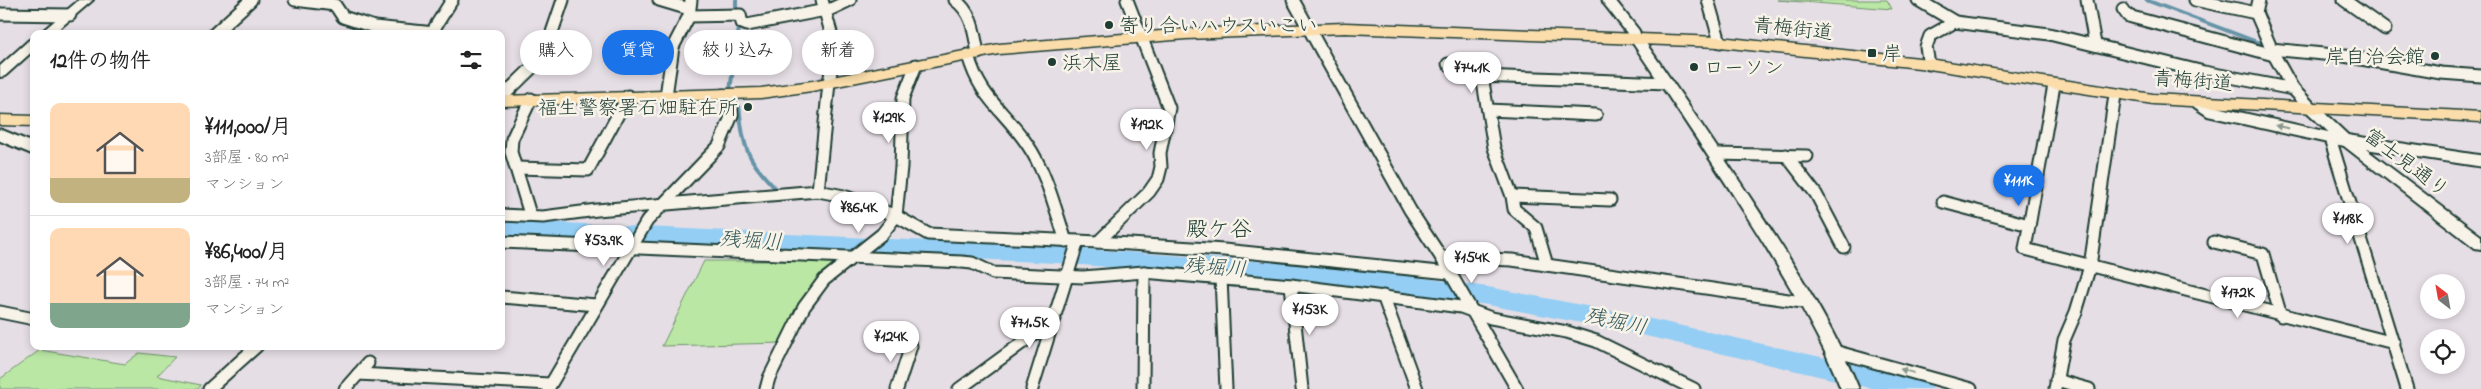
<!DOCTYPE html>
<html lang="ja">
<meta charset="utf-8">
<style>
:root{--surface:#fff;--page:#f6f6f6;--text:#222;--muted:#767676;--line:#e0e0e0;--accent:#1a73e8}
body{margin:0;font-family:"Indie Flower","Klee One",sans-serif;background:var(--page);color:var(--text);height:100vh;display:flex;flex-direction:column;font-size:19px;white-space:nowrap}
*{box-sizing:border-box;margin:0}
p{font-size:16px;color:var(--muted)}
.icon{flex:none;width:28px;height:28px;fill:none;stroke:currentColor;stroke-width:2;stroke-linecap:round;stroke-linejoin:round}
.map{position:relative;flex:1;overflow:hidden}
.panel{position:absolute;left:30px;top:30px;width:475px;height:320px;display:flex;flex-direction:column;background:var(--surface);border-radius:10px;box-shadow:0 2px 8px #0003}
.panel>*{flex:none}
.top-card{position:absolute;left:520px;top:30px;width:475px;height:45px;display:flex;gap:10px}
.needle{width:32px;rotate:329deg}
.buttons{position:absolute;left:2420px;top:274px;display:grid;gap:10px}
.buttons a{display:grid;place-items:center;width:45px;height:45px;border-radius:50%;background:var(--surface);box-shadow:0 2px 8px #0003;font-size:25px}
.price{position:absolute;translate:-50% -42px;padding:0 11px;border-radius:18px;background:#fff;color:#222;font-size:16px;line-height:32px;filter:drop-shadow(0 1px 2px #0008)}
.price::after{content:'';position:absolute;left:50%;top:30px;width:15px;height:11px;margin-left:-8px;background:inherit;clip-path:polygon(0 0,100% 0,50% 100%)}
.price.active{background:var(--accent);color:#fff}
ul{padding:0;list-style:none}
li{display:flex;align-items:center;gap:15px;height:125px;padding:0 20px}
li+li{border-top:1px solid var(--line)}
li span{display:grid;place-items:center;flex:none;width:140px;height:100px;border-radius:10px;color:#555}
li>.icon{margin-inline-start:auto}
span .icon{width:60px;height:60px;fill:#fffc;stroke-width:1}
li b{font-size:21px}
h2{display:flex;justify-content:space-between;align-items:center;height:60px;padding:0 20px;font-size:21px}
.tag{padding:0 18px;border-radius:22px;background:var(--surface);box-shadow:0 2px 8px #0003;font-size:18px;line-height:45px}
.tag.active{background:var(--accent);color:#fff}
.map>svg:first-child{display:block}
</style>
<div class="map">
<svg width="2481" height="389" viewBox="0 0 2481 389">
<rect width="100%" height="100%" fill="#e6dee5"/>
<filter id="ink" filterUnits="userSpaceOnUse"><feTurbulence type="fractalNoise" baseFrequency=".02" numOctaves="2"/><feDisplacementMap in="SourceGraphic" scale="10" xChannelSelector="R" yChannelSelector="G"/><feConvolveMatrix kernelMatrix="1 2 1 2 8 2 1 2 1" color-interpolation-filters="sRGB"/></filter>
<g filter="url(#ink)">
<g fill="#bbe7a5" stroke="#6d926c">
<path d="M 1777,0 L 1887,0 L 1892,9 Z"/>
<path d="M 704,261 L 838,261 L 820,279 L 782,343 L 662,346 Z"/>
<path d="M 40,350 L 125,364 L 139,353 L 175,357 L 157,376 L 201,385 L 198,389 L 0,389 L 0,379 Z"/>
</g>
<g fill="none" stroke-linecap="round" stroke-linejoin="round">
<g stroke="#6594a7" stroke-width="4">
<path d="M 736,0 L 736,11"/>
<path d="M 2146,0 L 2265,45"/>
<path d="M 730,90 L 739,28"/>
<path d="M 739,106 C 744,150 746,159 778,191"/>
</g>
<path fill="#94cef4" fill-rule="evenodd" d="M 501,220 L 1056,247 L 1352,268 L 1488,287 L 1633,315 L 1919,379 L 1929,382 L 1933,389 L 1874,389 L 1633,333 L 1488,305 L 1352,286 L 1056,263 L 501,236 Z"/>
<defs>
<g id="minor">
<path d="M 295,0 L 335,5 L 343,17 L 374,27 L 435,33"/>
<path d="M 659,0 L 689,9"/>
<path d="M 955,0 C 973,13 974,33 978,53"/>
<path d="M 1293,0 L 1410,210 L 1441,257 L 1517,389"/>
<path d="M 1608,0 L 1634,33 L 1636,39"/>
<path d="M 1708,0 L 1720,42"/>
<path d="M 1918,0 L 1955,22 L 2049,34 L 2204,72 L 2293,89"/>
<path d="M 2087,0 L 2095,44"/>
<path d="M 2195,0 L 2256,13"/>
<path d="M 2259,0 L 2256,13 L 2274,55 L 2293,89 L 2311,108"/>
<path d="M 2344,0 L 2385,29"/>
<path d="M 2123,9 L 2128,16 L 2274,55"/>
<path d="M 0,14 L 70,15"/>
<path d="M 689,16 L 740,15 L 742,23 L 747,25 L 831,9 L 850,0"/>
<path d="M 214,34 L 251,0"/>
<path d="M 435,34 L 435,27 L 452,0"/>
<path d="M 2271,49 L 2344,56 L 2441,73 L 2481,76"/>
<path d="M 968,55 C 980,99 1004,110 1027,144 C 1047,173 1055,209 1066,241"/>
<path d="M 1448,64 L 1482,76"/>
<path d="M 1929,64 L 1926,47 L 1930,36 L 1955,22"/>
<path d="M 2054,85 L 2025,249 L 2394,343"/>
<path d="M 666,96 L 673,47 L 689,16 L 691,0"/>
<path d="M 501,98 L 544,56 L 563,0"/>
<path d="M 2198,103 L 2210,111 L 2330,138 L 2481,161"/>
<path d="M 1488,110 L 1596,115"/>
<path d="M 0,135 L 34,149"/>
<path d="M 2330,138 L 2407,389"/>
<path d="M 1715,154 L 1807,156"/>
<path d="M 1786,155 L 1816,194 L 1844,247"/>
<path d="M 516,168 L 588,170 L 628,96"/>
<path d="M 818,191 L 829,83 L 835,47 L 822,0"/>
<path d="M 1512,196 L 1514,209 L 1536,228 L 1547,265"/>
<path d="M 1610,200 L 1512,196 L 1494,148 L 1482,76 L 1667,83"/>
<path d="M 1943,202 L 2029,225"/>
<path d="M 501,215 L 543,217 L 597,210 L 818,191 L 844,196 L 896,216 L 928,234 L 1098,242 L 1149,192 L 1158,179 L 1161,167 L 1160,153 L 1169,108 L 1127,0"/>
<path d="M 527,216 L 529,211 L 511,152 L 512,139 L 531,99"/>
<path d="M 501,242 L 962,262 L 972,263 L 993,273 L 1083,277 L 1144,272 L 1291,285 L 1461,307 L 1491,318 L 1567,332 L 1596,341 L 1694,389"/>
<path d="M 1098,242 L 1224,250 L 1449,273"/>
<path d="M 2214,242 L 2263,254 L 2281,316"/>
<path d="M 1441,257 L 1512,260 L 1809,303"/>
<path d="M 1221,278 L 1226,389"/>
<path d="M 1291,285 L 1302,389"/>
<path d="M 1383,296 L 1417,389"/>
<path d="M 501,297 L 596,305"/>
<path d="M 0,312 L 34,319"/>
<path d="M 1834,351 L 1971,389"/>
<path d="M 358,374 L 550,384"/>
<path d="M 2056,380 L 2089,389"/>
<path d="M 209,389 L 257,346"/>
<path d="M 345,389 L 368,363"/>
<path d="M 548,389 L 647,221 L 719,146 L 732,115 L 731,106 L 723,95"/>
<path d="M 766,389 L 769,378 L 804,307 L 824,280 L 882,234 L 896,216 L 901,167 L 903,98 L 916,65"/>
<path d="M 897,389 L 911,346"/>
<path d="M 959,389 L 1055,319"/>
<path d="M 1032,389 L 1078,241"/>
<path d="M 1143,389 L 1144,272"/>
<path d="M 2055,389 L 2064,340 L 2076,312 L 2090,266 L 2115,95"/>
</g>
<g id="tertiary">
<path d="M 79,0 L 93,0 L 53,34 L 39,34 Z"/>
<path d="M 1636,35 L 1641,36 C 1687,103 1733,170 1777,239 C 1808,287 1837,335 1859,389 L 1841,389 C 1821,337 1792,290 1763,242 C 1720,173 1675,106 1630,39 Z"/>
<path d="M 34,39 L 34,50 L 5,76 L 0,77 L 0,66 L 29,40 Z"/>
<path d="M 2311,104 L 2316,105 L 2350,137 L 2481,236 L 2481,249 L 2475,248 L 2340,143 L 2306,111 L 2304,108 L 2306,105 Z"/>
</g>
<g id="primary">
<path d="M 1345,23 L 1720,37 L 1929,59 L 2153,94 L 2481,112 L 2481,122 L 2153,104 L 1929,69 L 1720,47 L 1345,33 L 1186,39 L 999,54 L 812,91 L 761,98 L 501,106 L 501,96 L 761,88 L 812,81 L 999,44 L 1186,29 Z"/>
<path d="M 0,115 L 34,116 L 34,126 L 0,125 Z"/>
</g>
</defs>
<use href="#minor" stroke="#1f3d34" stroke-width="15"/>
<use href="#tertiary" stroke="#1f3d34" stroke-width="4"/>
<use href="#primary" stroke="#1f3d34" stroke-width="3"/>
<use href="#minor" stroke="#f7f3e8" stroke-width="11"/>
<use href="#tertiary" fill="#f7f3e8" fill-rule="evenodd"/>
<use href="#primary" fill="#faddab" fill-rule="evenodd"/>
</g>
<defs><path id="oneway-solid" d="M-6-.8H1V-3.2L6.5 0L1 3.2V.8H-6Z" transform="scale(1.25)"/></defs>
<g fill="#8b988e">
<use href="#oneway-solid" transform="translate(2282 127) rotate(-168)"/>
<use href="#oneway-solid" transform="translate(1907 371) rotate(-164)"/>
</g>
</g>
<g fill="#1f3d34" stroke="#f7f3e8" stroke-width="2">
<circle cx="1109" cy="25" r="5"/>
<rect x="1867" y="48" width="10" height="10" rx="2.5"/>
<circle cx="2435" cy="56" r="5"/>
<circle cx="1052" cy="62" r="5"/>
<circle cx="1694" cy="67" r="5"/>
<circle cx="748" cy="107" r="5"/>
</g>
<g text-anchor="middle" stroke-width="5" stroke-linejoin="round" paint-order="stroke">
<g font-size="20" fill="#1f3d34" stroke="#f7f3e8" text-anchor="start">
<text x="1119" y="32">寄り合いハウスいこい</text>
<text x="1882" y="60">岸</text>
<text x="2425" y="63" text-anchor="end">岸自治会館</text>
<text x="1062" y="69">浜木屋</text>
<text x="1704" y="74">ローソン</text>
<text x="738" y="114" text-anchor="end">福生警察署石畑駐在所</text>
</g>
<g font-size="20" fill="#1f3d34" stroke="#f7f3e8">
<text transform="translate(1793 28) rotate(6)" y="7">青梅街道</text>
<text transform="translate(2193 80) rotate(4)" y="7">青梅街道</text>
<text transform="translate(2407 162) rotate(37)" y="7">富士見通り</text>
</g>
<g font-size="21" font-style="italic" fill="#365a5a" stroke="#f7f3e8">
<text transform="translate(751 240) rotate(3)" y="7">残堀川</text>
<text transform="translate(1215 267) rotate(4)" y="7">残堀川</text>
<text transform="translate(1616 321) rotate(12)" y="7">残堀川</text>
</g>
<g font-size="22" fill="#1f3d34" stroke="#f7f3e8">
<text x="1219" y="236">殿ケ谷</text>
</g>
</g>
</svg>
<div class="buttons">
<a><svg class="needle" viewBox="-14 -14 28 28"><path d="M0-13l5 13h-10z" fill="#e53935"/><path d="M0 13l5-13h-10z" fill="#767676"/></svg></a>
<a><svg class="icon" aria-label="locate" viewBox="0 0 24 24"><circle cx="12" cy="12" r="6"/><path d="M12 2v4M12 18v4M2 12h4M18 12h4"/></svg></a>
</div>
<b class="price" style="left:1472px;top:94px">¥74.1K</b>
<b class="price" style="left:889px;top:144px">¥129K</b>
<b class="price" style="left:1147px;top:151px">¥192K</b>
<b class="price active" style="left:2019px;top:207px">¥111K</b>
<b class="price" style="left:859px;top:234px">¥86.4K</b>
<b class="price" style="left:2348px;top:245px">¥118K</b>
<b class="price" style="left:604px;top:267px">¥53.9K</b>
<b class="price" style="left:1472px;top:284px">¥154K</b>
<b class="price" style="left:2238px;top:319px">¥172K</b>
<b class="price" style="left:1310px;top:336px">¥153K</b>
<b class="price" style="left:1030px;top:349px">¥71.5K</b>
<b class="price" style="left:891px;top:363px">¥124K</b>
<div class="top-card">
<a class="tag">購入</a>
<a class="tag active">賃貸</a>
<a class="tag">絞り込み</a>
<a class="tag">新着</a>
</div>
<section class="panel">
<h2>12件の物件<svg class="icon" aria-label="filters" viewBox="0 0 24 24"><path d="M4 7h16M4 17h16"/><circle cx="9" cy="7" r="2"/><circle cx="15" cy="17" r="2"/></svg></h2>
<ul>
<li><span style="background:linear-gradient(#ffd9b3 75%,#c2b280 0)"><svg class="icon" aria-label="home" viewBox="0 0 24 24"><path d="M3 11l9-7 9 7M6 9v11h12V9"/></svg></span><div><b>¥111,000/月</b><p>3部屋 · 80 m²</p><p>マンション</p></div></li>
<li><span style="background:linear-gradient(#ffd9b3 75%,#7fa58c 0)"><svg class="icon" aria-label="home" viewBox="0 0 24 24"><path d="M3 11l9-7 9 7M6 9v11h12V9"/></svg></span><div><b>¥86,400/月</b><p>3部屋 · 74 m²</p><p>マンション</p></div></li>
</ul>
</section>
</div>
